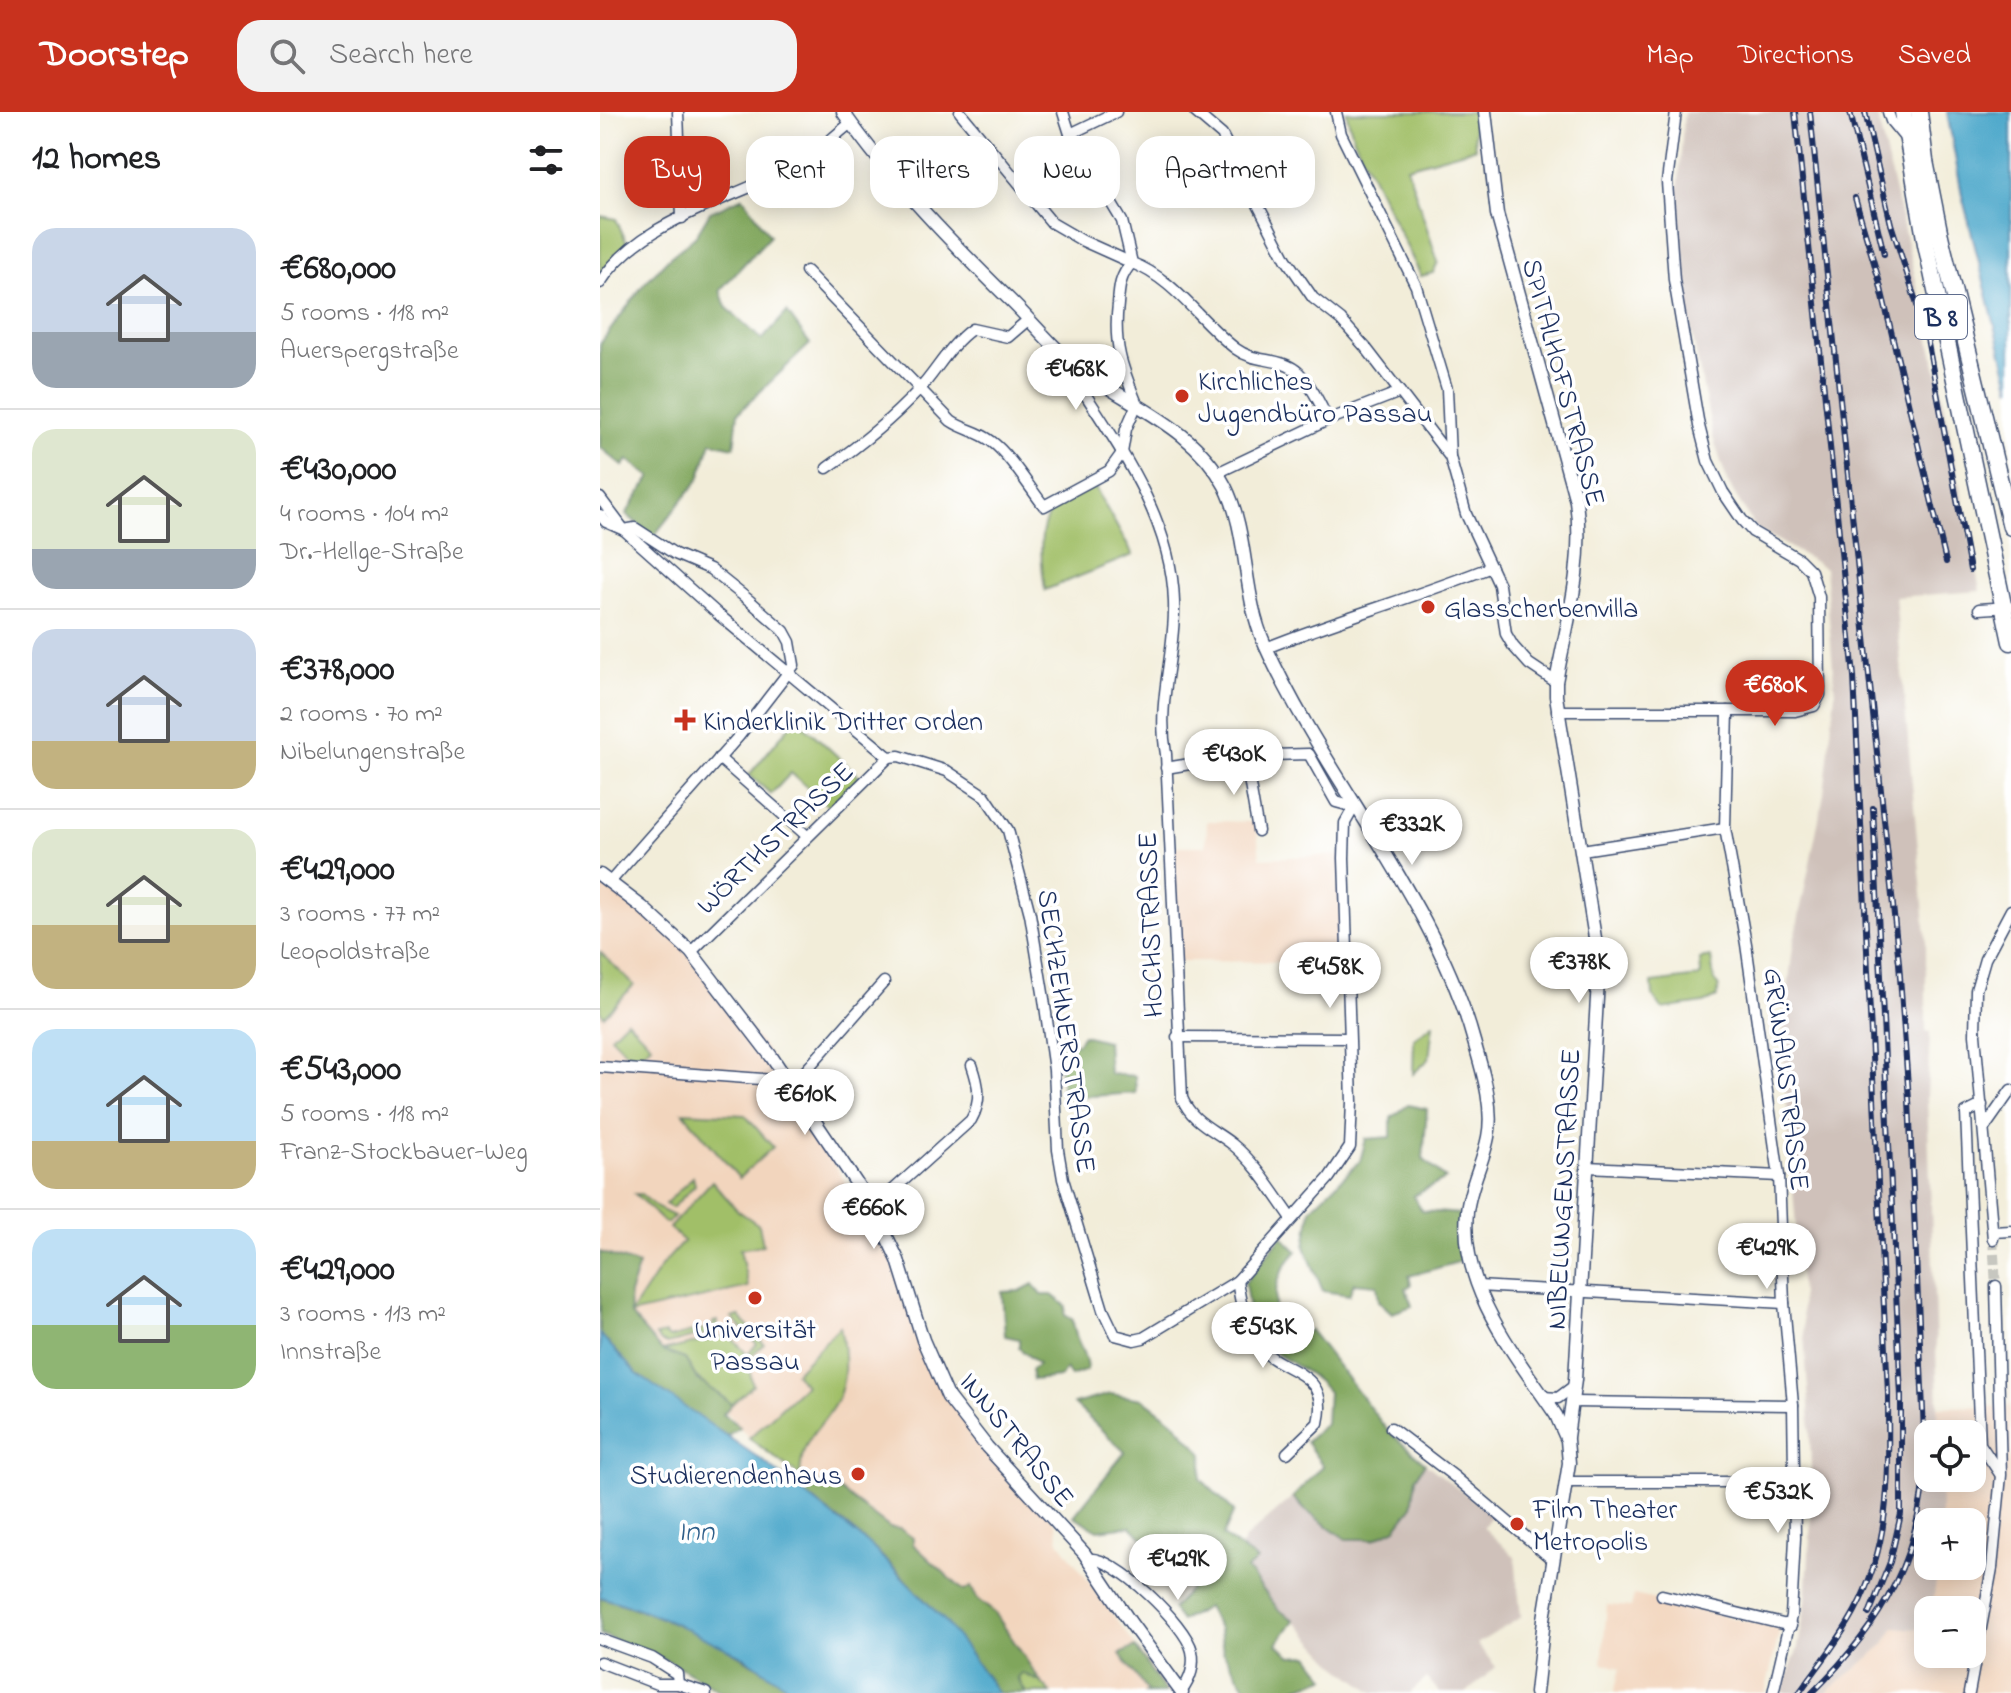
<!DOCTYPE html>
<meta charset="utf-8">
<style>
:root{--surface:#fff;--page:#f2f2f2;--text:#202124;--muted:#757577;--line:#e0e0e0;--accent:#c8321e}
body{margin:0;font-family:"Indie Flower",sans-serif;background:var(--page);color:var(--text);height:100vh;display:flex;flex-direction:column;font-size:30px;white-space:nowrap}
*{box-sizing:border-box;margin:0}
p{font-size:26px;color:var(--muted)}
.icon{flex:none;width:44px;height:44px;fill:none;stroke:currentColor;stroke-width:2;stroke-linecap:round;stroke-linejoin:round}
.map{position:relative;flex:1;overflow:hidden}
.details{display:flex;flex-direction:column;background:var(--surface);width:600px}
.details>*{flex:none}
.hud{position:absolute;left:24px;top:24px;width:760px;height:72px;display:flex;gap:16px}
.fabs{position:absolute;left:1314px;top:1308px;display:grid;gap:16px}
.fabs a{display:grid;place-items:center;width:72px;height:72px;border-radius:16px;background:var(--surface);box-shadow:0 4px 20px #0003;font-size:40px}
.price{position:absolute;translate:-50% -68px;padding:0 18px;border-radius:28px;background:#fff;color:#222;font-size:26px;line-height:52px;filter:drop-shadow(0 2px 4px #0008)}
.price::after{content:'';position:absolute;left:50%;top:48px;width:24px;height:18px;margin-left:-12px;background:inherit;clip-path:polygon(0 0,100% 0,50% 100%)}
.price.current{background:var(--accent);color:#fff}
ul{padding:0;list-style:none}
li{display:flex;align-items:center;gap:24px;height:200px;padding:0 32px}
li+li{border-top:2px solid var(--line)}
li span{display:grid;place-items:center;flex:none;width:224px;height:160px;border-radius:24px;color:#555}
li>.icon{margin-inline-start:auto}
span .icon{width:96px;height:96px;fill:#fffc;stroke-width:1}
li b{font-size:34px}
h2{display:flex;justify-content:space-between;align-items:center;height:96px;padding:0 32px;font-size:34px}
.pill{padding:0 28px;border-radius:24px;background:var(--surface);box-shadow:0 4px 20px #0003;font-size:28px;line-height:72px}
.pill.current{background:var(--accent);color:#fff}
header{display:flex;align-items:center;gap:48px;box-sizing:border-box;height:112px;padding:0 40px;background:var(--accent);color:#fff}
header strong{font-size:38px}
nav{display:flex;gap:44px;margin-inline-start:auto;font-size:28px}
.search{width:560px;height:72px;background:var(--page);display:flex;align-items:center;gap:20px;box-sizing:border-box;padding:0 28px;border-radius:24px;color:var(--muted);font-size:30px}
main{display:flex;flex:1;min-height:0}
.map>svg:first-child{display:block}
</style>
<header>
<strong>Doorstep</strong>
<div class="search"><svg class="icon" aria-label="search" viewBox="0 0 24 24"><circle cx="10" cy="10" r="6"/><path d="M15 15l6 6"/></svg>Search here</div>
<nav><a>Map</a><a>Directions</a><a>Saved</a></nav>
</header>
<main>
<section class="details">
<h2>12 homes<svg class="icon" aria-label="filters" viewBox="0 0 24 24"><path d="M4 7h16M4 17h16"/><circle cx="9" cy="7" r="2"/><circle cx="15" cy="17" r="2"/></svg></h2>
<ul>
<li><span style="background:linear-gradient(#c9d6e8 65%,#9aa5b1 0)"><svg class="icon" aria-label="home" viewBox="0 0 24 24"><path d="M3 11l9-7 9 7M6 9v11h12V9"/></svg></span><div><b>€680,000</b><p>5 rooms · 118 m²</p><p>Auerspergstraße</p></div></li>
<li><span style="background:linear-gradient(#dfe7d0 75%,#9aa5b1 0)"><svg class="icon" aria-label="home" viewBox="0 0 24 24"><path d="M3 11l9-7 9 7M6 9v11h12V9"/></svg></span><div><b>€430,000</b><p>4 rooms · 104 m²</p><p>Dr.-Hellge-Straße</p></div></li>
<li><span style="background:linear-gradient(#c9d6e8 70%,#c2b280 0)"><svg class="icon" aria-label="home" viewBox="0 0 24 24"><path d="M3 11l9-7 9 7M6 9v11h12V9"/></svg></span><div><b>€378,000</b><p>2 rooms · 70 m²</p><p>Nibelungenstraße</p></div></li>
<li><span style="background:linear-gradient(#dfe7d0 60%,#c2b280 0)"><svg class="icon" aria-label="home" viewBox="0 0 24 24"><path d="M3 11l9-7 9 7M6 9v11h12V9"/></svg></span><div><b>€429,000</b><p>3 rooms · 77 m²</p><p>Leopoldstraße</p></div></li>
<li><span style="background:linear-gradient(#bfe0f5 70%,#c2b280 0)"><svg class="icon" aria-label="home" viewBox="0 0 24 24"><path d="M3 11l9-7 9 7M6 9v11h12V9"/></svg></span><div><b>€543,000</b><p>5 rooms · 118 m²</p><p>Franz-Stockbauer-Weg</p></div></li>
<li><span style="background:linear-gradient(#bfe0f5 60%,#8fb573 0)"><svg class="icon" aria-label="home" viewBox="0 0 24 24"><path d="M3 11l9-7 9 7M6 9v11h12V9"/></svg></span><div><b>€429,000</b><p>3 rooms · 113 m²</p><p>Innstraße</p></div></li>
</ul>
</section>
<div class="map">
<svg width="1411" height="1581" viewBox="0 0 1411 1581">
<rect width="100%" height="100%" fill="#fff"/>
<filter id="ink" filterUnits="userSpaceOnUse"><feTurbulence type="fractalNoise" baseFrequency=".0125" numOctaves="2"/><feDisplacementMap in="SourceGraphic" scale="16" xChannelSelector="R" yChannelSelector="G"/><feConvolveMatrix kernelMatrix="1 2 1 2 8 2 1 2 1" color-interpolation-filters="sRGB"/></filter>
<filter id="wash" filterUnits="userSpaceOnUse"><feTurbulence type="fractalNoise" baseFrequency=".006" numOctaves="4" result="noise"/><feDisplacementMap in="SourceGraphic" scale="32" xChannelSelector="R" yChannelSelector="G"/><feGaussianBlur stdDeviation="1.8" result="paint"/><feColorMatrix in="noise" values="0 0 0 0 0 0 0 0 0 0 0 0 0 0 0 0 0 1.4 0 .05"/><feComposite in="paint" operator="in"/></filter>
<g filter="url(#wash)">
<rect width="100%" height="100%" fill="#f2edd9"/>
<g fill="#f2d5bd">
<path d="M 607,709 L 656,710 L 660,746 L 745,743 L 746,850 L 575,849 L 569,734 L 606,734 Z"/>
<path d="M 0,763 L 76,824 L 171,944 L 183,975 L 213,1018 L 209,1021 L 213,1026 L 217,1024 L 265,1102 L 285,1119 L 348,1285 L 456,1412 L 459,1429 L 570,1581 L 423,1581 L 284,1430 L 216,1371 L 200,1364 L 149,1326 L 125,1298 L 0,1203 Z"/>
<path d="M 1411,1241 L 1411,1581 L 1226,1581 L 1284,1533 L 1295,1515 L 1328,1518 L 1328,1542 L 1372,1542 L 1372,1498 L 1332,1498 L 1338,1454 L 1372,1454 L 1372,1410 L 1340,1410 L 1340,1366 L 1372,1366 L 1372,1322 L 1338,1322 L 1337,1295 L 1410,1294 Z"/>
<path d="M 1034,1483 L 1180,1517 L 1165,1581 L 1014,1581 L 1020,1556 L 1002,1551 L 1007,1493 L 1031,1495 Z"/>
</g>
<g fill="#cfc1ba">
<path d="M 1084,0 L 1276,0 L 1340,270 L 1380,479 L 1295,485 L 1326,825 L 1326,919 L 1330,920 L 1327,985 L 1338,1291 L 1338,1322 L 1328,1322 L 1328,1366 L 1340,1366 L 1341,1398 L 1340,1410 L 1328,1410 L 1328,1454 L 1338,1454 L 1336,1470 L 1332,1498 L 1328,1498 L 1328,1518 L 1295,1515 L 1284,1533 L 1226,1581 L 1182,1581 L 1198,1535 L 1206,1490 L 1212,1393 L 1209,1291 L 1182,929 L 1193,834 L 1224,682 L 1235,582 L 1225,456 L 1155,415 L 1128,371 L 1113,325 L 1088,201 L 1076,108 Z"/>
<path d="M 825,1351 L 892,1403 L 883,1415 L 915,1445 L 921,1505 L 877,1532 L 896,1555 L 866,1581 L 840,1581 L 827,1566 L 810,1581 L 774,1581 L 734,1551 L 694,1508 L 679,1498 L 647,1456 L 657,1447 L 640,1436 L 645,1427 L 693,1385 L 705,1398 L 812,1395 L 816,1366 Z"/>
</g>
<g fill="#a1bf67" stroke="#5e7762" stroke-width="2">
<path d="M 746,0 L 873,0 L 875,36 L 807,55 L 838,150 L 833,161 L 821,164 L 754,27 Z"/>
<path d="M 0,104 L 16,107 L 28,133 L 0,162 Z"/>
<path d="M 494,374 L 533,443 L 445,478 C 442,455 435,414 454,396 C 464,387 482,381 494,374 Z"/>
<path d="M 196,606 L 260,665 L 229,695 L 191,661 L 171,682 L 149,663 Z"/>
<path d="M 0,840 L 34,873 L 4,904 L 0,899 Z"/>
<path d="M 1111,845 L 1114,868 L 1119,874 L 1117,885 L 1104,891 L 1062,897 L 1053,884 L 1052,871 L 1098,865 L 1101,862 L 1100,847 Z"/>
<path d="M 27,908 L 51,933 L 34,949 L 11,924 Z"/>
<path d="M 833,912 L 829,947 L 813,962 L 814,926 Z"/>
<path d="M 83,1000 L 145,1003 L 173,1035 L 139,1066 Z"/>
<path d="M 93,1065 L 95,1073 L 72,1096 L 65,1092 Z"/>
<path d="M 112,1069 L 137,1098 L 159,1113 L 163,1133 L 140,1137 L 148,1175 L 30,1202 L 62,1153 L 84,1129 L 69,1116 Z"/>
<path d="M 35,1082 L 41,1082 L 57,1096 L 74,1104 L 67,1111 L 64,1110 Z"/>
<path d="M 139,1204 L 164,1232 L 152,1243 L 154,1254 L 151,1255 L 148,1241 L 157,1232 L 132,1206 Z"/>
<path d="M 117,1209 L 118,1219 L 67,1232 L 61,1230 L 56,1224 L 65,1222 L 69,1226 L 113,1215 L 113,1210 Z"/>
<path d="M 240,1214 C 245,1238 248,1266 237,1288 C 220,1321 202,1320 200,1364 L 149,1326 L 205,1273 L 195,1261 Z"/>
<path d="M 129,1223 L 145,1240 L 153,1273 L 132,1292 L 97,1267 L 85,1247 L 62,1239 Z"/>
<path d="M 422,1561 L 441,1570 L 451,1581 L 426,1581 L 417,1565 Z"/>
</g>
<g fill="#80a65c" stroke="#4e6a5d" stroke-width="2">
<path d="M 143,85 L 170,124 L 120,178 L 126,195 L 162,228 L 187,200 L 210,232 L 138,301 L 134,335 L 111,330 L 99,367 L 53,425 L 26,402 L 51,365 L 28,348 L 23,354 L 0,335 L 0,232 L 44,172 L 69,146 L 95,125 L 110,100 Z"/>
<path d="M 483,923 L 507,929 L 509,962 L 535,964 L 536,981 L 463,986 L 457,934 L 477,931 Z"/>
<path d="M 808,993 L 827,997 L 823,1047 L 846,1067 L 813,1084 L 822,1099 L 861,1102 L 862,1149 L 809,1164 L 811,1173 L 806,1176 L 812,1194 L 792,1201 L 779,1189 L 777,1173 L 754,1171 L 749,1183 L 723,1179 L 705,1135 L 711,1097 L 760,1049 L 766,1027 L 791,1025 L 791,1006 Z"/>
<path d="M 682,1124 L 697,1139 C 673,1164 675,1181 675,1214 L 692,1224 L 710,1218 L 788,1319 L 825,1351 L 816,1366 L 812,1395 L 796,1416 L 774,1427 L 746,1427 L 705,1398 L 693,1385 L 723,1354 L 706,1330 L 726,1311 L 728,1280 C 710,1257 690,1253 668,1235 C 651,1222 648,1192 645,1171 Z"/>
<path d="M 0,1140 L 39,1153 L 29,1182 L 30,1202 L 62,1239 L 85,1247 L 97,1267 L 132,1292 L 123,1302 L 140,1315 L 125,1325 L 37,1262 L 0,1222 Z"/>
<path d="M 433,1172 L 441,1183 L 452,1183 L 466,1194 L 465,1203 L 473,1208 C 473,1227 487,1240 487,1258 L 471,1264 L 466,1257 L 460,1265 L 433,1268 L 431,1258 L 438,1252 L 419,1236 L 419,1227 L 405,1224 L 402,1180 L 420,1179 Z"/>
<path d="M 510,1282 L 543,1287 L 575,1311 L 603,1342 L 601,1367 L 634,1399 L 623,1424 L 657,1448 L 647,1457 L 679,1498 L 694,1508 L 677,1532 L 691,1544 L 709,1543 L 726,1566 L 692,1577 L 692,1581 L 649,1581 L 623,1540 L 620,1519 L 607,1495 L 581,1509 L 572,1497 L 593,1473 L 530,1414 L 498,1418 L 474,1404 L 525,1340 L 474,1292 Z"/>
<path d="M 221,1371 L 230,1371 L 290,1416 L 300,1417 L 313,1426 L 313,1432 L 364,1479 L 371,1475 L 378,1488 L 395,1501 L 441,1570 L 422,1561 L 417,1566 L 426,1581 L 398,1581 C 361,1527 320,1479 272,1435 C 250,1415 226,1398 203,1380 Z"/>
<path d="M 0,1485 C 70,1505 138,1538 197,1581 L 123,1581 L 71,1550 L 0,1522 Z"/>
<path d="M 535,1535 L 566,1581 L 545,1581 L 547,1579 L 520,1542 Z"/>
</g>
<g fill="#4da8cb" stroke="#346c94" stroke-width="2">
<path d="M 1347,0 L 1411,0 L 1411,277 L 1362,83 Z"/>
<path d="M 0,1222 L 37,1262 L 163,1349 L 270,1433 L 346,1510 L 398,1581 L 197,1581 L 144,1545 L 70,1509 L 34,1495 L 0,1485 Z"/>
</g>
</g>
<g filter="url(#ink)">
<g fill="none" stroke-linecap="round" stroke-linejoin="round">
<path stroke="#c7c7c0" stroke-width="10" stroke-dasharray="10 5" stroke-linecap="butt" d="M 1393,1127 L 1396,1174"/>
<defs>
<g id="minor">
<path d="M 78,0 L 82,106"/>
<path d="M 463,0 L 470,22 L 522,109 L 532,151 C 575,167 600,210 636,237 C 656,252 681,244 699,261 C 712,274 720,292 728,308"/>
<path d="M 595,0 L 622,23 L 686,147 L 713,186 L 741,208 L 766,236 L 850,345"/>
<path d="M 736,0 L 741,22 L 816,174 L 847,277 L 850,345 L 866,402 L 899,473 L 906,522 L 913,534 L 929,552 L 956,570"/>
<path d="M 1288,0 L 1291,9 L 1306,27"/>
<path d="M 470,22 L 516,0"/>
<path d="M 206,159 L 351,309 C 364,318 379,319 391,329 C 410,343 429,375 444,394 L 509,359 L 522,341 L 526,317 L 537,292 C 522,255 513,233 518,192 C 519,176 520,163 532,151 L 483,129 L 452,111 L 360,0"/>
<path d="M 0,171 C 42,103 143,87 208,46 C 223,36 236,22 251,11"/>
<path d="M 464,244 L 469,257 C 513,327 572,403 574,490 C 576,542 556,588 566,642 L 582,986 C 592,1010 613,1017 632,1032 C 656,1051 673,1080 691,1105"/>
<path d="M 497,268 L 519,248"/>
<path d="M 227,356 C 260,333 291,308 318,279 C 337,259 349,233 372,217 L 408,225 L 429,207"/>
<path d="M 617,361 L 728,308 L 800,280"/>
<path d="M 0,386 L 24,418 L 35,416 L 75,442 L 110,457 L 150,489 L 184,519 L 190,530 L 194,553 L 139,624 L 10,770"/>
<path d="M 0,403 L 6,410 L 24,418 L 119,503 L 289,645 L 299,644 L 347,659 L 385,684 L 408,718 L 430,802 L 444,887 L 454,958 L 458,1038 L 463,1067 L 503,1198 L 515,1223 L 534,1228 L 543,1226 L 637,1169 L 729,1066 L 750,1035 L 752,990 L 744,746 L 745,711 L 754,695 L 736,690 L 709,642 L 637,644 L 566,656"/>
<path d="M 1379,497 L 1409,495"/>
<path d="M 666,536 C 740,506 817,485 891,455"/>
<path d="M 957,599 L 1195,599 L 1214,594 L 1220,583 L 1219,485 L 1211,459 L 1199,447 L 1153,420 L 1142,408 L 1123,380 L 1108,349 L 1099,314 L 1074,168 L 1067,70 L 1076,0"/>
<path d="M 1128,599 L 1125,716 L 1146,832 L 1179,1064 L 1184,1191 L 1193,1293 L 1195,1426 L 1191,1504 L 1173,1581"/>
<path d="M 645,644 L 658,719"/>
<path d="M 119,646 L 207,724"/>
<path d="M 982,738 L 1125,716"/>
<path d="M 91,840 L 289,645"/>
<path d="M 577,925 L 748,926"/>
<path d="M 0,955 L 188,969 L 201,964 L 284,870"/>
<path d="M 1382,993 L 1366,1001 L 1380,1332 L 1400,1362"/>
<path d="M 1385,1015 L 1411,978"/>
<path d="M 987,1055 L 1179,1064"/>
<path d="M 273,1096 L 371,1008 C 382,989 379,973 372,953"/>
<path d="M 1393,1120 L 1411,1119"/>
<path d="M 1393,1127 L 1375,922 L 1376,878 L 1385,847 L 1411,798"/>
<path d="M 637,1169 C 641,1191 644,1215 659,1234 C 681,1262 731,1257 718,1311 L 687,1341"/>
<path d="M 878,1174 L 1184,1191"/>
<path d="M 943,1285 L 958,1286 L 974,1274"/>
<path d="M 973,1290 L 1193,1293"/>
<path d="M 791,1316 L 855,1365 L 953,1448"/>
<path d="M 967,1370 L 1195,1370"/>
<path d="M 488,1447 C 515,1443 586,1513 592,1539 C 595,1554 590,1568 581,1580"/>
<path d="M 1062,1483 L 1191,1514"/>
<path d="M 0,1527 L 52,1546 L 77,1562 L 78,1572"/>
<path d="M 0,1550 L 57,1572 L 78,1572 L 106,1581"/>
<path d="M 1369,1581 L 1392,1456 L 1401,1363 L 1396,1174"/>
</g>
<g id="tertiary">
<path d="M 243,0 C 292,70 353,132 414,192 C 431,209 446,227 463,243 C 516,290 590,308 625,374 C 649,421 642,483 665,533 C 726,669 836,788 875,933 C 883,961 894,996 888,1025 C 883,1051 870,1073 867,1100 C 859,1176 916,1244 956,1303 L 967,1328 L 969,1351 L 944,1507 L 936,1581"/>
<path d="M 885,0 L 897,102 L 976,389 C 985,452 967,509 956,570 L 956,584 L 999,851 L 975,1268 L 967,1325"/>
<path d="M 0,763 L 42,795 L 91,840 L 171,944 L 273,1096 L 298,1148 L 323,1228 L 348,1285 L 387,1335 L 484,1441 L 530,1510 L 582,1581"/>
</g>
<g id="primary">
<path d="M 1303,0 L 1326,132 L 1411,530"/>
<path d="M 1319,0 L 1325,49 L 1340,124 L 1411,415"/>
</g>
</defs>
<use href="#minor" stroke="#3b4c70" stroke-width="13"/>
<use href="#tertiary" stroke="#3b4c70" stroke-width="15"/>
<use href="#primary" stroke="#3b4c70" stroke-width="19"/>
<use href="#minor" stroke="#fff" stroke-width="10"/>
<use href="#tertiary" stroke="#fff" stroke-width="12"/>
<use href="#primary" stroke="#fff" stroke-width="16"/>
<defs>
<g id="rail">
<path d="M 1195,0 L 1254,564 L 1288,1281 C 1288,1359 1293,1427 1255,1499 C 1239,1529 1218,1554 1199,1581"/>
<path d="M 1210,0 L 1299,851 L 1309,988 L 1325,1343 C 1322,1444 1283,1511 1212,1581"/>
<path d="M 1250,0 L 1284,142"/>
<path d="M 1265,0 L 1291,112 L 1326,221 L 1370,458"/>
<path d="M 1255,86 L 1279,168 L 1346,450"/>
<path d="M 1269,1502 L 1290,1450 L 1301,1402 L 1301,1284 L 1273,696"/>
</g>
</defs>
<use href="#rail" stroke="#1b2f5e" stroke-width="6"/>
<use href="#rail" stroke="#fff" stroke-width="3" stroke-dasharray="9" stroke-linecap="butt"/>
</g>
</g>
<g fill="#c8321e" stroke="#fff" stroke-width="3">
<circle cx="582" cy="284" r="8"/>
<circle cx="828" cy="495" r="8"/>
<path d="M81 596h8v8h8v8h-8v8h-8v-8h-8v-8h8z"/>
<circle cx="155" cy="1186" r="8"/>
<circle cx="258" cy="1362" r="8"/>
<circle cx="917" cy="1412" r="8"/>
</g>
<g text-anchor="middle" stroke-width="7" stroke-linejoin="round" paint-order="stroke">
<rect fill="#fff" stroke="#5f6d8e" stroke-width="2" x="1315" y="183" width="52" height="44" rx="6"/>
<g font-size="26" font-weight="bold" fill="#1b2f5e">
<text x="1341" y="214">B 8</text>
</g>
<g font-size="28" fill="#1b2f5e" stroke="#fff" text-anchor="start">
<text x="598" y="278">Kirchliches<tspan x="598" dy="32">Jugendbüro Passau</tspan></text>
<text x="844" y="505">Glasscherbenvilla</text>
<text x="103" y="618">Kinderklinik Dritter Orden</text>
<text x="155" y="1226" text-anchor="middle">Universität<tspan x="155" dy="32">Passau</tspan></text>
<text x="242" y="1372" text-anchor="end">Studierendenhaus</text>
<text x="933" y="1406">Film Theater<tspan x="933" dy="32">Metropolis</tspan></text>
</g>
<g font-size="28" fill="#1b2f5e" stroke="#fff">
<text transform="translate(965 270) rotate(75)" y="10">SPITALHOFSTRASSE</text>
<text transform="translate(174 725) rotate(-44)" y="10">WÖRTHSTRASSE</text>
<text transform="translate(549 813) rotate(-92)" y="10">HOCHSTRASSE</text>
<text transform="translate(468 919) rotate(82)" y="10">SECHZEHNERSTRASSE</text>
<text transform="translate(1188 967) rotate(83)" y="10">GRÜNAUSTRASSE</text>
<text transform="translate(962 1077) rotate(-87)" y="10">NIBELUNGENSTRASSE</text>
<text transform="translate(418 1327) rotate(51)" y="10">INNSTRASSE</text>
</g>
<g font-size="30" font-style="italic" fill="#2f5f8a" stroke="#fff">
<text x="96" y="1428">Inn</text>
</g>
</g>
</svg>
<div class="fabs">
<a><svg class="icon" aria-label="locate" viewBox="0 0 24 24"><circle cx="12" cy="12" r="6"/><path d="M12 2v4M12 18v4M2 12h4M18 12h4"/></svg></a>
<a>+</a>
<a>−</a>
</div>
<b class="price" style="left:476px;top:300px">€468K</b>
<b class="price current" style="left:1175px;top:616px">€680K</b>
<b class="price" style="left:634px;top:685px">€430K</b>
<b class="price" style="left:812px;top:755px">€332K</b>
<b class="price" style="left:979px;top:893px">€378K</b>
<b class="price" style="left:730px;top:898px">€458K</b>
<b class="price" style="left:205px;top:1025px">€610K</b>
<b class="price" style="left:274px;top:1139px">€660K</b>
<b class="price" style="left:1167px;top:1179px">€429K</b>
<b class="price" style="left:663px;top:1258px">€543K</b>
<b class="price" style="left:1178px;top:1423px">€532K</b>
<b class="price" style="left:578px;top:1490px">€429K</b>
<div class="hud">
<a class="pill current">Buy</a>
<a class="pill">Rent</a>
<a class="pill">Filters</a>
<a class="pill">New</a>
<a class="pill">Apartment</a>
</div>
</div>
</main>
